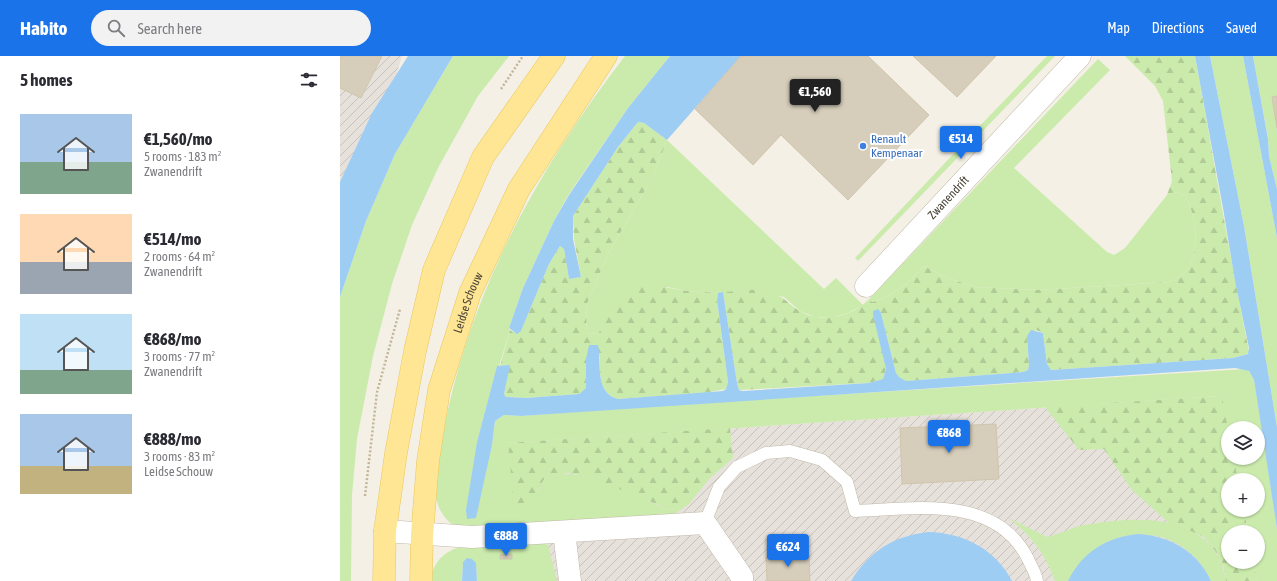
<!DOCTYPE html>
<meta charset="utf-8">
<style>
:root{--surface:#fff;--page:#f2f2f3;--text:#2b2b33;--muted:#7c7c81;--accent:#1a73e8}
body{margin:0;font-family:"Asap Condensed",sans-serif;background:var(--page);color:var(--text);height:100vh;display:flex;flex-direction:column;font-size:15px;white-space:nowrap}
*{box-sizing:border-box;margin:0}
p{font-size:13px;color:var(--muted)}
.icon{flex:none;width:22px;height:22px;fill:none;stroke:currentColor;stroke-width:2;stroke-linecap:round;stroke-linejoin:round}
.map{position:relative;flex:1;overflow:hidden}
.side{display:flex;flex-direction:column;background:var(--surface);width:340px}
.side>*{flex:none}
.controls{position:absolute;left:881px;top:365px;display:grid;gap:8px}
.controls a{display:grid;place-items:center;width:44px;height:44px;border-radius:50%;background:var(--surface);box-shadow:0 1px 3px #0004;font-size:20px}
.price{position:absolute;translate:-50% -34px;padding:0 9px;border-radius:4px;background:var(--accent);color:#fff;font-size:13px;line-height:26px;filter:drop-shadow(0 1px 2px #0008)}
.price::after{content:'';position:absolute;left:50%;top:24px;width:12px;height:9px;margin-left:-6px;background:inherit;clip-path:polygon(0 0,100% 0,50% 100%)}
.price.current{background:#222;color:#fff}
ul{padding:0;list-style:none}
li{display:flex;align-items:center;gap:12px;height:100px;padding:0 20px}
li span{display:grid;place-items:center;flex:none;width:112px;height:80px;border-radius:0px;color:#555}
li>.icon{margin-inline-start:auto}
span .icon{width:48px;height:48px;fill:#fffc;stroke-width:1}
li b{font-size:17px}
h2{display:flex;justify-content:space-between;align-items:center;height:48px;padding:0 20px;font-size:17px}
header{display:flex;align-items:center;gap:24px;box-sizing:border-box;height:56px;padding:0 20px;background:var(--accent);color:#fff}
header strong{font-size:19px}
nav{display:flex;gap:22px;margin-inline-start:auto;font-size:14px}
.search{width:280px;height:36px;background:var(--page);display:flex;align-items:center;gap:10px;box-sizing:border-box;padding:0 14px;border-radius:22px;color:var(--muted);font-size:15px}
main{display:flex;flex:1;min-height:0}
.map>svg:first-child{display:block}
</style>
<header>
<strong>Habito</strong>
<div class="search"><svg class="icon" aria-label="search" viewBox="0 0 24 24"><circle cx="10" cy="10" r="6"/><path d="M15 15l6 6"/></svg>Search here</div>
<nav><a>Map</a><a>Directions</a><a>Saved</a></nav>
</header>
<main>
<section class="side">
<h2>5 homes<svg class="icon" aria-label="filters" viewBox="0 0 24 24"><path d="M4 7h16M4 17h16"/><circle cx="9" cy="7" r="2"/><circle cx="15" cy="17" r="2"/></svg></h2>
<ul>
<li><span style="background:linear-gradient(#a9c7e8 60%,#7fa58c 0)"><svg class="icon" aria-label="home" viewBox="0 0 24 24"><path d="M3 11l9-7 9 7M6 9v11h12V9"/></svg></span><div><b>€1,560/mo</b><p>5 rooms · 183 m²</p><p>Zwanendrift</p></div></li>
<li><span style="background:linear-gradient(#ffd9b3 60%,#9aa5b1 0)"><svg class="icon" aria-label="home" viewBox="0 0 24 24"><path d="M3 11l9-7 9 7M6 9v11h12V9"/></svg></span><div><b>€514/mo</b><p>2 rooms · 64 m²</p><p>Zwanendrift</p></div></li>
<li><span style="background:linear-gradient(#bfe0f5 70%,#7fa58c 0)"><svg class="icon" aria-label="home" viewBox="0 0 24 24"><path d="M3 11l9-7 9 7M6 9v11h12V9"/></svg></span><div><b>€868/mo</b><p>3 rooms · 77 m²</p><p>Zwanendrift</p></div></li>
<li><span style="background:linear-gradient(#a9c7e8 65%,#c2b280 0)"><svg class="icon" aria-label="home" viewBox="0 0 24 24"><path d="M3 11l9-7 9 7M6 9v11h12V9"/></svg></span><div><b>€888/mo</b><p>3 rooms · 83 m²</p><p>Leidse Schouw</p></div></li>
</ul>
</section>
<div class="map">
<svg width="937" height="525" viewBox="0 0 937 525">
<defs>
<pattern id="industrial-furrows" width="10" height="10" patternUnits="userSpaceOnUse"><rect width="10" height="10" fill="#e6e1db"/><path d="M-1 1l2-2M0 10L10 0M9 11l2-2" fill="none" stroke="#c7c2bd"/></pattern>
<pattern id="forest-firs" width="22" height="20" patternUnits="userSpaceOnUse"><rect width="22" height="20" fill="#cbebac"/><path d="M5 1l3.5 6h-7zM16 11l3.5 6h-7z" fill="#b0cb95"/></pattern>
</defs>
<rect width="100%" height="100%" fill="#f4f0e6"/>
<g fill="url(#industrial-furrows)">
<path d="M 0,0 L 62,0 L 0,205 Z"/>
<path d="M 882,340 L 888,373 L 888,402 L 894,402 L 898,424 L 888,424 L 888,454 L 904,454 L 908,476 L 888,476 L 888,506 L 914,506 L 917,525 L 176,525 L 168,387 Z"/>
</g>
<g fill="#cbebac">
<path d="M 113,0 L 169,0 L 138,40 L 98,112 L 72,169 L 52,228 L 33,300 L 17,383 L 12,439 L 11,525 L 0,525 L 0,241 L 26,165 L 55,98 Z"/>
<path d="M 285,0 L 330,0 L 288,52 L 229,138 L 214,165 L 183,232 L 169,272 L 170,274 L 159,310 L 157,311 L 137,386 L 149,400 L 152,389 L 155,365 L 164,359 L 181,360 L 296,351 L 905,313 L 909,315 L 914,324 L 922,373 L 937,473 L 937,525 L 917,525 L 914,506 L 918,506 L 918,476 L 908,476 L 904,454 L 918,454 L 918,424 L 898,424 L 894,402 L 918,402 L 918,372 L 888,373 L 881,340 L 169,387 L 197,436 L 206,420 C 237,412 274,429 301,441 C 309,445 319,451 327,453 C 334,455 342,452 348,449 L 333,459 L 117,472 C 84,450 97,418 102,384 C 127,240 197,114 285,0 Z"/>
<path d="M 707,0 L 715,0 L 637,81 L 632,78 Z"/>
<path d="M 870,0 L 903,0 L 937,182 L 937,371 L 904,170 Z"/>
<path d="M 913,0 L 937,0 L 937,133 L 929,100 L 928,82 Z"/>
<path d="M 758,3 L 770,14 L 674,112 L 767,196 L 774,199 L 785,192 L 827,139 L 835,136 L 845,139 C 857,160 863,205 840,220 C 837,223 832,224 829,226 L 698,234 L 635,231 L 605,221 L 584,210 C 566,229 558,237 533,246 L 528,244 Z"/>
<path d="M 327,84 L 484,233 L 496,222 L 523,249 L 508,257 L 491,262 L 475,261 L 460,255 L 444,241 L 410,234 L 378,237 L 347,235 L 327,231 L 272,256 L 258,278 L 247,277 L 246,250 L 269,196 L 314,119 Z"/>
<path d="M 621,90 L 624,95 L 518,205 L 515,202 Z"/>
<path d="M 669,462 L 707,481 C 720,478 732,471 745,469 C 799,459 875,456 886,525 L 871,525 C 841,461 760,465 728,525 L 715,525 C 704,496 693,482 669,462 Z"/>
<path d="M 200,485 L 208,489 L 217,525 L 137,525 L 136,507 L 123,506 L 122,525 L 91,525 C 92,507 104,495 121,491 Z"/>
</g>
<g fill="url(#forest-firs)">
<path d="M 785,0 L 855,0 C 873,98 889,197 909,295 L 908,298 L 893,302 L 711,314 L 707,308 L 703,277 L 696,274 L 687,280 L 689,309 L 688,314 L 683,316 L 566,325 L 558,321 L 556,317 L 541,257 L 533,255 L 546,313 L 543,323 L 529,327 L 399,334 L 397,327 L 383,236 C 399,235 417,231 432,237 C 445,241 449,249 460,255 C 481,268 511,261 528,244 L 533,246 C 558,237 566,229 584,210 L 605,221 L 635,231 L 698,234 L 829,226 C 832,224 837,223 840,220 C 863,205 857,160 845,139 L 835,136 L 827,139 L 832,125 L 823,45 L 815,30 Z"/>
<path d="M 298,66 L 304,67 L 327,84 L 314,119 L 269,196 L 246,250 L 247,277 L 258,278 C 266,265 277,244 289,235 C 303,225 332,233 347,235 C 358,236 368,236 378,237 L 377,244 L 388,326 L 386,333 L 364,337 L 278,343 C 258,338 260,316 260,299 L 247,325 L 246,332 L 239,338 L 186,342 L 166,341 L 164,338 L 169,309 L 160,310 L 170,274 L 173,276 L 181,275 L 209,208 L 220,190 L 224,193 L 229,223 L 241,221 L 234,183 L 233,160 L 278,91 Z"/>
<path d="M 882,340 L 888,373 L 888,402 L 894,402 L 898,424 L 888,424 L 888,454 L 904,454 L 908,476 L 888,476 L 888,506 L 914,506 L 917,525 L 886,525 L 884,512 L 876,496 L 864,481 L 840,470 L 829,467 L 792,434 L 764,393 L 739,394 L 705,351 Z"/>
<path d="M 390,372 L 393,402 L 370,422 L 348,449 L 336,454 L 327,453 L 298,440 L 244,420 L 228,417 L 206,420 L 186,453 L 175,462 L 168,387 Z"/>
</g>
<g fill="#9ecdf4">
<path d="M 68,0 L 113,0 L 55,98 L 26,165 L 0,241 L 0,126 L 32,57 Z"/>
<path d="M 330,0 L 401,0 L 327,84 L 304,67 L 298,66 L 278,91 L 233,160 L 233,183 L 241,221 L 229,223 L 224,193 L 220,190 L 209,208 L 181,275 L 177,278 L 169,272 L 183,232 L 214,165 L 229,139 L 288,52 Z"/>
<path d="M 855,0 L 870,0 L 904,170 L 937,371 L 937,473 L 914,324 L 909,315 L 895,312 L 181,360 L 164,359 L 155,365 L 152,389 L 136,462 L 127,463 L 126,454 L 137,386 L 157,310 L 170,309 L 164,338 L 166,341 L 186,342 L 239,338 L 246,332 L 246,303 L 249,289 L 258,289 C 262,307 254,337 278,343 L 383,335 L 386,333 L 388,326 L 377,244 L 378,237 L 383,236 L 397,327 L 399,334 L 403,335 L 529,327 L 543,323 L 546,313 L 533,259 L 533,255 L 538,253 L 541,257 L 556,317 L 559,321 L 566,325 L 683,316 L 688,314 L 689,309 L 687,280 L 691,274 L 703,277 L 707,308 L 711,314 L 893,302 L 908,298 L 909,292 L 895,225 L 883,152 Z"/>
<path d="M 903,0 L 913,0 L 928,83 L 929,100 L 937,133 L 937,182 Z"/>
<path d="M 588,476 C 624,477 655,493 672,525 L 511,525 C 529,495 554,480 588,476 Z"/>
<path d="M 798,478 C 830,480 857,495 871,525 L 728,525 C 742,496 767,481 798,478 Z"/>
<path d="M 127,502 L 132,503 L 136,507 L 137,525 L 122,525 L 123,506 Z"/>
</g>
<g fill="#d6cdba" stroke="#d1c5ad">
<path d="M 0,0 L 42,0 L 21,42 L 0,32 Z"/>
<path d="M 401,0 L 528,0 L 589,59 L 508,144 L 441,79 L 413,109 L 355,53 Z"/>
<path d="M 573,0 L 656,0 L 617,41 Z"/>
<path d="M 937,40 L 937,72 L 932,41 Z"/>
<path d="M 656,368 L 659,423 L 562,428 L 560,372 Z"/>
<path d="M 172,498 L 172,503 L 160,503 L 160,499 Z"/>
<path d="M 469,499 L 470,525 L 427,525 L 426,501 Z"/>
</g>
<g fill="none" stroke-linecap="round" stroke-linejoin="round">
<defs>
<path id="lane" d="M 365,467 L 379,431 L 397,411 L 426,397 L 450,395 L 482,404 L 507,426 L 515,455 C 574,453 656,438 688,503 C 691,510 696,517 697,525"/>
<g id="street">
<path id="s1" d="M 526,230 L 740,0"/>
<path d="M 45,475 L 132,481 L 365,467 L 402,521 L 402,525"/>
<path d="M 224,476 L 230,525"/>
</g>
<g id="primary">
<path d="M 44,525 L 45,475 L 56,397 L 75,295 L 94,214 L 143,101 L 214,0"/>
<path id="s2" d="M 81,525 L 82,479 L 88,405 L 99,334 L 130,237 L 179,133 L 266,0"/>
</g>
</defs>
<use href="#lane" stroke="#c0b9a8" stroke-width="13"/>
<use href="#street" stroke="#c0b9a8" stroke-width="23"/>
<use href="#primary" stroke="#eac75d" stroke-width="23"/>
<g stroke="#c2b698" stroke-width="2.5" stroke-dasharray="2 2" stroke-linecap="butt">
<path d="M 161,33 L 183,0"/>
<path d="M 25,440 L 37,336 L 60,253"/>
</g>
<use href="#lane" stroke="#fff" stroke-width="12"/>
<use href="#street" stroke="#fff" stroke-width="22"/>
<use href="#primary" stroke="#ffe694" stroke-width="22"/>
</g>
<circle fill="#3f7fe0" stroke="#fff" stroke-width="1.5" cx="523" cy="90" r="4"/>
<g text-anchor="middle" stroke-width="4" stroke-linejoin="round" paint-order="stroke">
<g font-size="12" fill="#366cbe" stroke="#fff" text-anchor="start">
<text x="531" y="87">Renault<tspan x="531" dy="14">Kempenaar</tspan></text>
</g>
<g font-size="12" fill="#474135" stroke="#fff">
<text dy="4" stroke="none"><textPath href="#s1" startOffset="121">Zwanendrift</textPath></text>
<text dy="4" stroke="none"><textPath href="#s2" startOffset="284">Leidse Schouw</textPath></text>
</g>
</g>
</svg>
<div class="controls">
<a><svg class="icon" aria-label="layers" viewBox="0 0 24 24"><path d="M12 4l9 5-9 5-9-5zM3 14l9 5 9-5"/></svg></a>
<a>+</a>
<a>−</a>
</div>
<b class="price current" style="left:475px;top:57px">€1,560</b>
<b class="price" style="left:621px;top:104px">€514</b>
<b class="price" style="left:609px;top:398px">€868</b>
<b class="price" style="left:166px;top:501px">€888</b>
<b class="price" style="left:448px;top:512px">€624</b>
</div>
</main>
